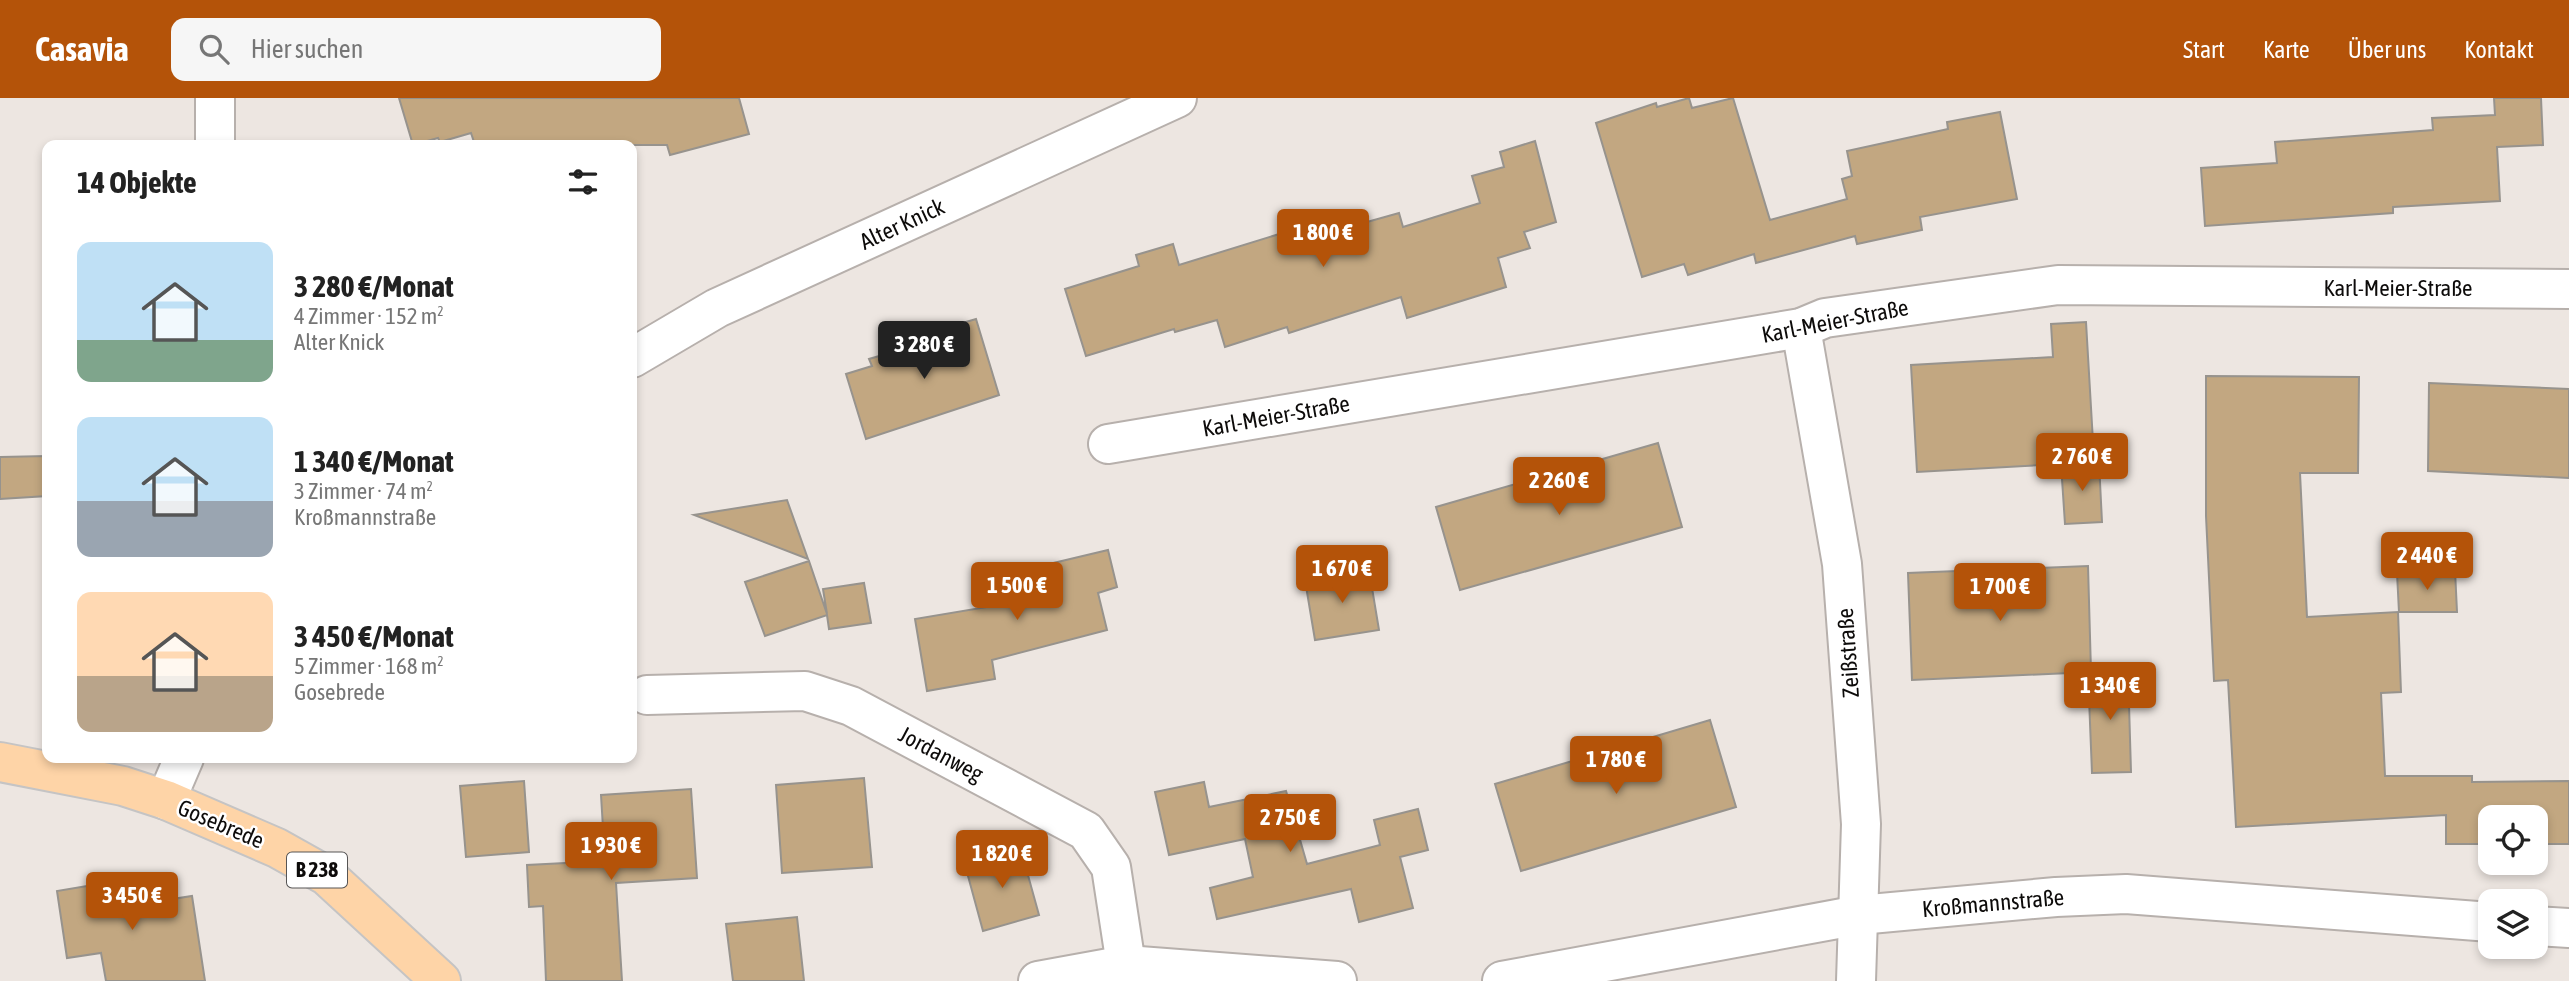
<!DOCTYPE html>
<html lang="de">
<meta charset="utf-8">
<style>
:root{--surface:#fff;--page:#f6f6f6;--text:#222;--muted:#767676;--accent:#b45309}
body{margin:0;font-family:"Asap Condensed",sans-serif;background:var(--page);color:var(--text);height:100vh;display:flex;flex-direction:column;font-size:26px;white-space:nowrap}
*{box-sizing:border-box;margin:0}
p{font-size:23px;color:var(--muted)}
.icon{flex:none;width:38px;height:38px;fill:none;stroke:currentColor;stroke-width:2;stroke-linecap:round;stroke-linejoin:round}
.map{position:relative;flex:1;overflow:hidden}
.side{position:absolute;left:42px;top:42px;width:595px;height:623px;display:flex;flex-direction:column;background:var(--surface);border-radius:14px;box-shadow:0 4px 10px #0003}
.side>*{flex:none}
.tools{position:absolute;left:2478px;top:707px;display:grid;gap:14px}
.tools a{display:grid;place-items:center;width:70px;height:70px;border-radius:14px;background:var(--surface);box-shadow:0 4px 10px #0003;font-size:35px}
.price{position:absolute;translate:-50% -60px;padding:0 16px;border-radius:7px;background:var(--accent);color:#fff;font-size:23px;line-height:46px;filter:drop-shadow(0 2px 4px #0008)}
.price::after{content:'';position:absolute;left:50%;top:42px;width:21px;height:16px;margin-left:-10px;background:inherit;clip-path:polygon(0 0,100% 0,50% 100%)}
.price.on{background:#222;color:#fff}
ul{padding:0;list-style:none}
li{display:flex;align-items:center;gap:21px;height:175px;padding:0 35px}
li span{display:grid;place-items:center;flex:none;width:196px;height:140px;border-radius:14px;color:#555}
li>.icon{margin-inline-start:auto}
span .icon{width:84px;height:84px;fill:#fffc;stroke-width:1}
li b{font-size:30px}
h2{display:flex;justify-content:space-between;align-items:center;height:84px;padding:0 35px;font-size:30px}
header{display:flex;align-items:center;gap:42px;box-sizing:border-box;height:98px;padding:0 35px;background:var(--accent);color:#fff}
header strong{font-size:33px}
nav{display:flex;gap:38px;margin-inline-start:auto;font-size:24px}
.search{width:490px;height:63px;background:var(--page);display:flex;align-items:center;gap:18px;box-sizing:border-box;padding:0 24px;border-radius:14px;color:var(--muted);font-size:26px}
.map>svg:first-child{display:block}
</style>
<header>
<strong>Casavia</strong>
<div class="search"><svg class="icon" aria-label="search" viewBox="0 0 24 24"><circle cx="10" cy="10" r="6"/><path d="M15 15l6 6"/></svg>Hier suchen</div>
<nav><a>Start</a><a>Karte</a><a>Über uns</a><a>Kontakt</a></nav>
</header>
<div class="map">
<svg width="2569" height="883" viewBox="0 0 2569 883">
<rect width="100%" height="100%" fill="#ede6e1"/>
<g fill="#c2a781" stroke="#97938d" stroke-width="2">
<path d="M 399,0 L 739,0 L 749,36 L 670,57 L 667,47 L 475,47 L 471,35 L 440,44 L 438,40 L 413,47 Z"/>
<path d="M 1689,0 L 1692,10 L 1733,0 L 1770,122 L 1847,101 L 1842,81 L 1852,78 L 1847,53 L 1948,31 L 1947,24 L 2000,14 L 2017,101 L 1920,119 L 1922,132 L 1857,146 L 1855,138 L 1756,165 L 1754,156 L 1688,177 L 1684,166 L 1642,179 L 1596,25 L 1656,5 L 1657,9 Z"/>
<path d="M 2494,0 L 2541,0 L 2543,47 L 2497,49 L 2500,103 L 2393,109 L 2393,115 L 2205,128 L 2201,70 L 2277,65 L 2275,44 L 2433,32 L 2432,20 L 2495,17 Z"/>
<path d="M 1535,43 L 1556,124 L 1524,134 L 1530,150 L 1498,160 L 1506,189 L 1407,220 L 1401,199 L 1289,235 L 1287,229 L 1225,249 L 1217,222 L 1175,234 L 1174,231 L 1086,258 L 1065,191 L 1139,168 L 1136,157 L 1173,146 L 1179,167 L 1331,120 L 1335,133 L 1399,115 L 1403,129 L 1480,105 L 1472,78 L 1504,69 L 1500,54 Z"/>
<path d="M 976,221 L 999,297 L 866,341 L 846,276 L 872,268 L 869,261 L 935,242 L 932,234 Z"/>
<path d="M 2086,224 L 2094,361 L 2059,366 L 1917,374 L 1911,267 L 2053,259 L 2051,226 Z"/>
<path d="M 2206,278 L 2359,279 L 2358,375 L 2300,375 L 2307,519 L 2398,514 L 2401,594 L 2381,595 L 2385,678 L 2472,678 L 2472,684 L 2569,683 L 2569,746 L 2536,746 L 2536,719 L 2490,719 L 2490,746 L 2446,746 L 2446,717 L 2236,729 L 2228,582 L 2214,583 L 2206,418 Z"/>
<path d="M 2429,285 L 2569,291 L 2569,380 L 2428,373 Z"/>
<path d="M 1658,345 L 1682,429 L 1460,492 L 1436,409 Z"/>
<path d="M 47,358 L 47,398 L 0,401 L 0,359 Z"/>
<path d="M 2099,364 L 2102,424 L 2065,426 L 2061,366 Z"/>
<path d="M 787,402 L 808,461 L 694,417 Z"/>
<path d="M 1108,452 L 1117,489 L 1098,495 L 1107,532 L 992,562 L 995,581 L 927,593 L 915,521 L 1029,502 L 1024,482 L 1030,481 L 1028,471 Z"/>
<path d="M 809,463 L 827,516 L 823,491 L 864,485 L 871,525 L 829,531 L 827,517 L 765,538 L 745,484 Z"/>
<path d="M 2088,468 L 2091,574 L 1912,582 L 1908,475 Z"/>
<path d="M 1369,472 L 1379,532 L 1315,542 L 1305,482 Z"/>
<path d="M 2455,472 L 2457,514 L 2399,514 L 2397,475 Z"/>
<path d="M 2128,573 L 2131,674 L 2092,675 L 2088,575 Z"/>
<path d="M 1710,622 L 1736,709 L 1521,773 L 1495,686 Z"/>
<path d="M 864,680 L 872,769 L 782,775 L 776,687 Z"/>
<path d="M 524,683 L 529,754 L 466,759 L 460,688 Z"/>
<path d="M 1204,684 L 1209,709 L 1286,693 L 1307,766 L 1380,747 L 1374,722 L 1418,711 L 1428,752 L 1400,759 L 1413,810 L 1359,824 L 1351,791 L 1217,821 L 1210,790 L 1253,779 L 1245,741 L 1169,757 L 1155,694 Z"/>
<path d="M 691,691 L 697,780 L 616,785 L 622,883 L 546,883 L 543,808 L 529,809 L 527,767 L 605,763 L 601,697 Z"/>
<path d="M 1021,752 L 1039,817 L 983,833 L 965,767 Z"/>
<path d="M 123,782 L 123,786 L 143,782 L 147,805 L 192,798 L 205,883 L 106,883 L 101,855 L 67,860 L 57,793 Z"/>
<path d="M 797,819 L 804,883 L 733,883 L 726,826 Z"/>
</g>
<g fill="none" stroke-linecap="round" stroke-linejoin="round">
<defs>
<g id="minor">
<path d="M 215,0 L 215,47"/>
<path d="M 1801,230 L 1842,466 L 1861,726 L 1856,883"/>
<path d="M 632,260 L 717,210 L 1177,0"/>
<path d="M 1108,346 L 1801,230 L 1825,220 L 2058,187 L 2569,191"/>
<path d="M 647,597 L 805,593 L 851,608 L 1086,733 L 1111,769 L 1126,867"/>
<path d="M 166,702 L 184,660"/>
<path d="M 2536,828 L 2569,830"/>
<path d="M 1038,883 L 1126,867 L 1337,883"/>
<path d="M 1502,883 L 1859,817 L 2056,799 L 2126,796 L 2490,824"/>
</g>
<path id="major" d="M 0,664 L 123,688 L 166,702 L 277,750 L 327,778 L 441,883"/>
</defs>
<use href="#minor" stroke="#b7b0ac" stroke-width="42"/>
<use href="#major" stroke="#c5c4c4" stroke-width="42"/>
<use href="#minor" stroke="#fff" stroke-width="38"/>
<use href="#major" stroke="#fed4a7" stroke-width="38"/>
</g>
<g text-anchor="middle" stroke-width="5" stroke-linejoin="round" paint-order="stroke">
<rect fill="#fff" stroke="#565454" stroke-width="2" x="287" y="754.5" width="60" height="35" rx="5"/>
<g font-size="21" font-weight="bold" fill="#0d0b0a">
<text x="317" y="779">B 238</text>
</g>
<g font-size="23" fill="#0d0b0a" stroke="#fff">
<text transform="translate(902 126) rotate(-25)" y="8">Alter Knick</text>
<text x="2398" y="198">Karl-Meier-Straße</text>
<text transform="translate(1835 223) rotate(-11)" y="8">Karl-Meier-Straße</text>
<text transform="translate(1276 318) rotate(-10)" y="8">Karl-Meier-Straße</text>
<text transform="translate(1848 555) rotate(-94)" y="8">Zeißstraße</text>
<text transform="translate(941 656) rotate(28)" y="8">Jordanweg</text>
<text transform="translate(221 726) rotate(23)" y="8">Gosebrede</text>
<text transform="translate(1993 805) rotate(-5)" y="8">Kroßmannstraße</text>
</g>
</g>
</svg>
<div class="tools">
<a><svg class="icon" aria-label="locate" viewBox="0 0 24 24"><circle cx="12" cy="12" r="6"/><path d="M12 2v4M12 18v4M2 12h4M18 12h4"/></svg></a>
<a><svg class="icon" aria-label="layers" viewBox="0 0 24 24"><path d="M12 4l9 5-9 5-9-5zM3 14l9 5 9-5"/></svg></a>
</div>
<b class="price" style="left:1323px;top:171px">1 800 €</b>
<b class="price on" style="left:924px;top:283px">3 280 €</b>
<b class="price" style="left:2082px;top:395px">2 760 €</b>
<b class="price" style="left:1559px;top:419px">2 260 €</b>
<b class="price" style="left:2427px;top:494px">2 440 €</b>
<b class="price" style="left:1342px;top:507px">1 670 €</b>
<b class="price" style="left:1017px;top:524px">1 500 €</b>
<b class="price" style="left:2000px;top:525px">1 700 €</b>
<b class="price" style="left:2110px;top:624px">1 340 €</b>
<b class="price" style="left:1616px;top:698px">1 780 €</b>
<b class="price" style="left:1290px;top:756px">2 750 €</b>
<b class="price" style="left:611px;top:784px">1 930 €</b>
<b class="price" style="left:1002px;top:792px">1 820 €</b>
<b class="price" style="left:132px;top:834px">3 450 €</b>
<section class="side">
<h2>14 Objekte<svg class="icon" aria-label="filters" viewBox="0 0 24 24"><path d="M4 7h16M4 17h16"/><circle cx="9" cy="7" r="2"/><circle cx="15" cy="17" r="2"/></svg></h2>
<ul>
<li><span style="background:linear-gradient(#bfe0f5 70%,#7fa58c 0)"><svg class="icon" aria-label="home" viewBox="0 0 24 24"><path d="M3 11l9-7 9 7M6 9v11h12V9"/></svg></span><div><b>3 280 €/Monat</b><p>4 Zimmer · 152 m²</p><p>Alter Knick</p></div></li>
<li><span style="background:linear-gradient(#bfe0f5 60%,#9aa5b1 0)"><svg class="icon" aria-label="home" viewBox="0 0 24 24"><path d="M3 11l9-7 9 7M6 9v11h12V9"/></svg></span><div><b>1 340 €/Monat</b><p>3 Zimmer · 74 m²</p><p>Kroßmannstraße</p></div></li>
<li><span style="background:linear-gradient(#ffd9b3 60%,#b9a48a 0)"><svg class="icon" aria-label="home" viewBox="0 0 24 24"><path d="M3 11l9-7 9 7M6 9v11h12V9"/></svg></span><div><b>3 450 €/Monat</b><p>5 Zimmer · 168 m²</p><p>Gosebrede</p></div></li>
</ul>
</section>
</div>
